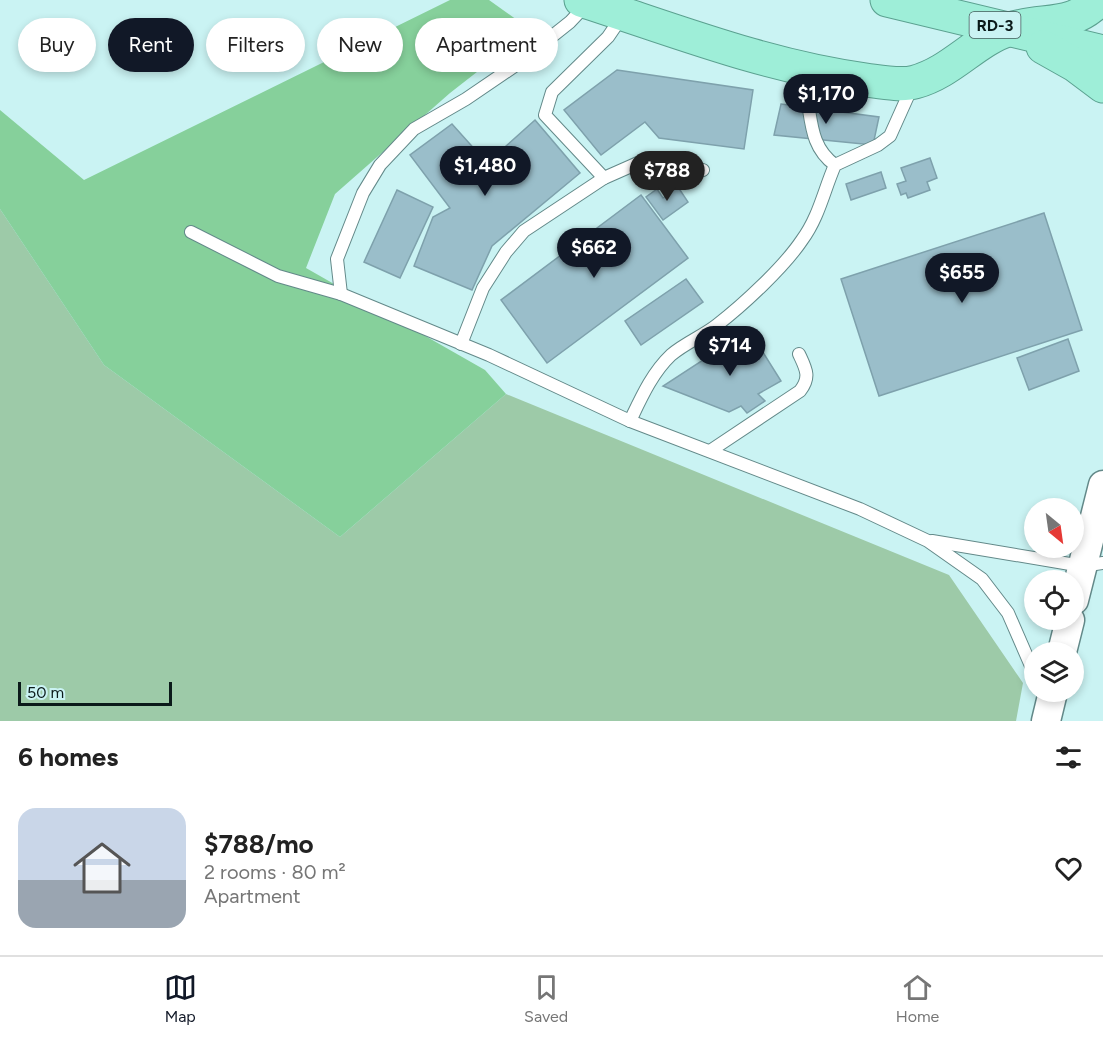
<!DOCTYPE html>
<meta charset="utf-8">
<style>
:root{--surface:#fff;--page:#f6f6f6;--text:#222;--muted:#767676;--line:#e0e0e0;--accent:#111827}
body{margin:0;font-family:Figtree,sans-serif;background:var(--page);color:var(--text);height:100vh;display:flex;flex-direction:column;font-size:22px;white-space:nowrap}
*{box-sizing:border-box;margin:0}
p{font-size:20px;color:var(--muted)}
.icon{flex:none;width:33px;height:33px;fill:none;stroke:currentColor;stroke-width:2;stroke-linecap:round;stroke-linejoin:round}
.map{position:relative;height:721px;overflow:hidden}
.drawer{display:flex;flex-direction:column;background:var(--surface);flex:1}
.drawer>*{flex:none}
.banner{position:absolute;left:18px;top:18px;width:600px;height:54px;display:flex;gap:12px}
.needle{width:39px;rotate:151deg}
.controls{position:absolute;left:1024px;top:498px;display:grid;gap:12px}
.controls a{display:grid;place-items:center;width:60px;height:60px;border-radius:50%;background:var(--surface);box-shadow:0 3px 9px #0003;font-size:30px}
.scale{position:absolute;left:18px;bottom:15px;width:154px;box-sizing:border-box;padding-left:6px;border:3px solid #0b1a1a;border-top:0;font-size:16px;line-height:21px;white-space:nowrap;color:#0b1a1a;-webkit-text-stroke:4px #caf3f3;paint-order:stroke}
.price{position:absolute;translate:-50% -51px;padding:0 14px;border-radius:21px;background:var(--accent);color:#fff;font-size:20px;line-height:39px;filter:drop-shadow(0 2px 3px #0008)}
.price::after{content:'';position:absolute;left:50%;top:36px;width:18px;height:14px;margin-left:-9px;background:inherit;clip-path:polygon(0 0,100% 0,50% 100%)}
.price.current{background:#222;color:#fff}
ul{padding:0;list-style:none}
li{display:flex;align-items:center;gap:18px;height:150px;padding:0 18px}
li+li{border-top:2px solid var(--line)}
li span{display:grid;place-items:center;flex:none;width:168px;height:120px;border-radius:18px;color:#555}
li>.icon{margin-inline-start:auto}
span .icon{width:72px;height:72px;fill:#fffc;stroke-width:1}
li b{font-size:26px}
h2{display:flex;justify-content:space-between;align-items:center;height:72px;padding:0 18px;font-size:26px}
.tag{padding:0 21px;border-radius:27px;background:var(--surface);box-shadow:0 3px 9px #0003;font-size:21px;line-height:54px}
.tag.current{background:var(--accent);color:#fff}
.dock{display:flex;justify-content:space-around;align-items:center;height:84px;border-top:2px solid var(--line);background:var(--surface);font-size:16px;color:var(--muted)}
.dock a{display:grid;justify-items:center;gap:3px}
.dock .current{color:var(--accent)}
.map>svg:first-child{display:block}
</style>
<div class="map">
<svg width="1103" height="721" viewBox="0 0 1103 721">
<rect width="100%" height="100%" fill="#caf3f3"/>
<path fill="#9dcaa8" d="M 0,209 L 104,365 L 340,537 L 506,394 L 949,575 L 1023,683 L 1016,721 L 0,721 Z"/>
<path fill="#86d09b" d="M 450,0 L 489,0 L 531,30 L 450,93 L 335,194 L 306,268 L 485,370 L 506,394 L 340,537 L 104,365 L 0,209 L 0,110 L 84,180 Z"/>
<g fill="#9abeca" stroke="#7ea1ac" stroke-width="1.5">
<path d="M 617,70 L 753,90 L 744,149 L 659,138 L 645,122 L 601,155 L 564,110 Z"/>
<path d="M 781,104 L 879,117 L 873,145 L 774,135 Z"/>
<path d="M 535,120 L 580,173 L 492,246 L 472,290 L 414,266 L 433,217 L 450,208 L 410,155 L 452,124 L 487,163 Z"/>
<path d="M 930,158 L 937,178 L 927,182 L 930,190 L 908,198 L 906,193 L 901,195 L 897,184 L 906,181 L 901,168 Z"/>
<path d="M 881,172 L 886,188 L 851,200 L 846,184 Z"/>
<path d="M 678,187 L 688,202 L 663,220 L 646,197 L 657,189 L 663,198 Z"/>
<path d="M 397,190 L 433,207 L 400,278 L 364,262 Z"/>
<path d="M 641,195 L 688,258 L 547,363 L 501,300 Z"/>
<path d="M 1044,213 L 1082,330 L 879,396 L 841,279 Z"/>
<path d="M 686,279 L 703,302 L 641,345 L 625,321 Z"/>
<path d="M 749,330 L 781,381 L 758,394 L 765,401 L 747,413 L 741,406 L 729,412 L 663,386 Z"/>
<path d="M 1068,339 L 1079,371 L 1029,390 L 1017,358 Z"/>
</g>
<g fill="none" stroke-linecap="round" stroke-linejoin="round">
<defs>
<g id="service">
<path d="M 799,71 C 815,105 803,142 835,165"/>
<path d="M 604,178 L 545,115 L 552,92 L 608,37 L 623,15"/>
<path d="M 191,232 L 278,276 L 341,294 L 489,355 L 630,421 L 860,509 L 928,541 L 982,579 L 1008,613 L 1035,675"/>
<path d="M 341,294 L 337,259 L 363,193 L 380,165 L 414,129 L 466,99 L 516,65 L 570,22 L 586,5"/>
<path d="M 461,344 L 483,288 L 506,252 L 524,231 L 604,178 L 647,159 L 703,170"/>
<path d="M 630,421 C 641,398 652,373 671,355 C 685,343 703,336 717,325 C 743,305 784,267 802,240 C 819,217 824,190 835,165 L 878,145 L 890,136 L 912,87"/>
<path d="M 710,451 L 800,391 C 811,377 806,369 799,354"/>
<path d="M 932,541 L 1082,566 L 1103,563"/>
</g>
<g id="tertiary">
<path d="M 1074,600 L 1103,485"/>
<path d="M 1062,652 L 1070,620"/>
<path d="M 1046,721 L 1053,692"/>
</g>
<g id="trunk">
<path d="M 581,0 C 674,30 768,67 866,80 C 881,82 901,86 915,82 C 952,72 975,40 1010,29 C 1045,18 1070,29 1099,0"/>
<path d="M 887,0 L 1103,52"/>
<path d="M 1043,47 L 1075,65 L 1103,86"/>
</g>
</defs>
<use href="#service" stroke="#638989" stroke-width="14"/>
<use href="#tertiary" stroke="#638989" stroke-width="31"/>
<use href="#trunk" stroke="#5ba190" stroke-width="35"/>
<use href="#service" stroke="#fff" stroke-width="12"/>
<use href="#tertiary" stroke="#fff" stroke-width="28"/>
<use href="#trunk" stroke="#9eeed8" stroke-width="33"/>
</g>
<g text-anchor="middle" stroke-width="6" stroke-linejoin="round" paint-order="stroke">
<rect fill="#caf3f3" stroke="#445b5b" stroke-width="1.5" x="969.5" y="12" width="51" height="26" rx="4.5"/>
<g font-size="16" font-weight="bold" fill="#0b1a1a">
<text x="995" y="31">RD-3</text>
</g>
</g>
</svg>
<div class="controls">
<a><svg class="needle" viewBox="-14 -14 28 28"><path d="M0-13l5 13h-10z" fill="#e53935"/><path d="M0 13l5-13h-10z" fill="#767676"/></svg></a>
<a><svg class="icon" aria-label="locate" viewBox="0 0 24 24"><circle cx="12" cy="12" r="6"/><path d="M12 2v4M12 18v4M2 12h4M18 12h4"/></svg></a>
<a><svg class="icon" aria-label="layers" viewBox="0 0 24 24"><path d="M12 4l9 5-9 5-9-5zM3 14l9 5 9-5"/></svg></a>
</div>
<div class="scale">50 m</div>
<b class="price" style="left:826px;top:125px">$1,170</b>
<b class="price" style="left:485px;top:197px">$1,480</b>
<b class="price current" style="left:667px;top:202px">$788</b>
<b class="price" style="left:594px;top:279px">$662</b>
<b class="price" style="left:962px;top:304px">$655</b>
<b class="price" style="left:730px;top:377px">$714</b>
<div class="banner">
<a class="tag">Buy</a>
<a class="tag current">Rent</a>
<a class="tag">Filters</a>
<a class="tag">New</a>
<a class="tag">Apartment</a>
</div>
</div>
<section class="drawer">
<h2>6 homes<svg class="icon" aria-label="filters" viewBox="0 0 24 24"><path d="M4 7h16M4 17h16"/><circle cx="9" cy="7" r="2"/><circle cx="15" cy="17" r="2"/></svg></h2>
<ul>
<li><span style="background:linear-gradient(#c9d6e8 60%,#9aa5b1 0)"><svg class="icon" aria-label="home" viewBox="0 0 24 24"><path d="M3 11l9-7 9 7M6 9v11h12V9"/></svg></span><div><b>$788/mo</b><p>2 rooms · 80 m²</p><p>Apartment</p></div><svg class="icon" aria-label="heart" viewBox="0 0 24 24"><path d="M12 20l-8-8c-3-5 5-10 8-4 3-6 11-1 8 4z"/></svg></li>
</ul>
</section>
<nav class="dock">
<a class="current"><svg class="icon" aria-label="map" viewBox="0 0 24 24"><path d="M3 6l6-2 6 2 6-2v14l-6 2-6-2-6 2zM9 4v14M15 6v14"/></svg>Map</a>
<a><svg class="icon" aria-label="saved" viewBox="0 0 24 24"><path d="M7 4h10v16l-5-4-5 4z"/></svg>Saved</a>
<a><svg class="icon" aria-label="home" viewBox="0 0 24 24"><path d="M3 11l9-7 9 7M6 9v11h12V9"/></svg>Home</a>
</nav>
